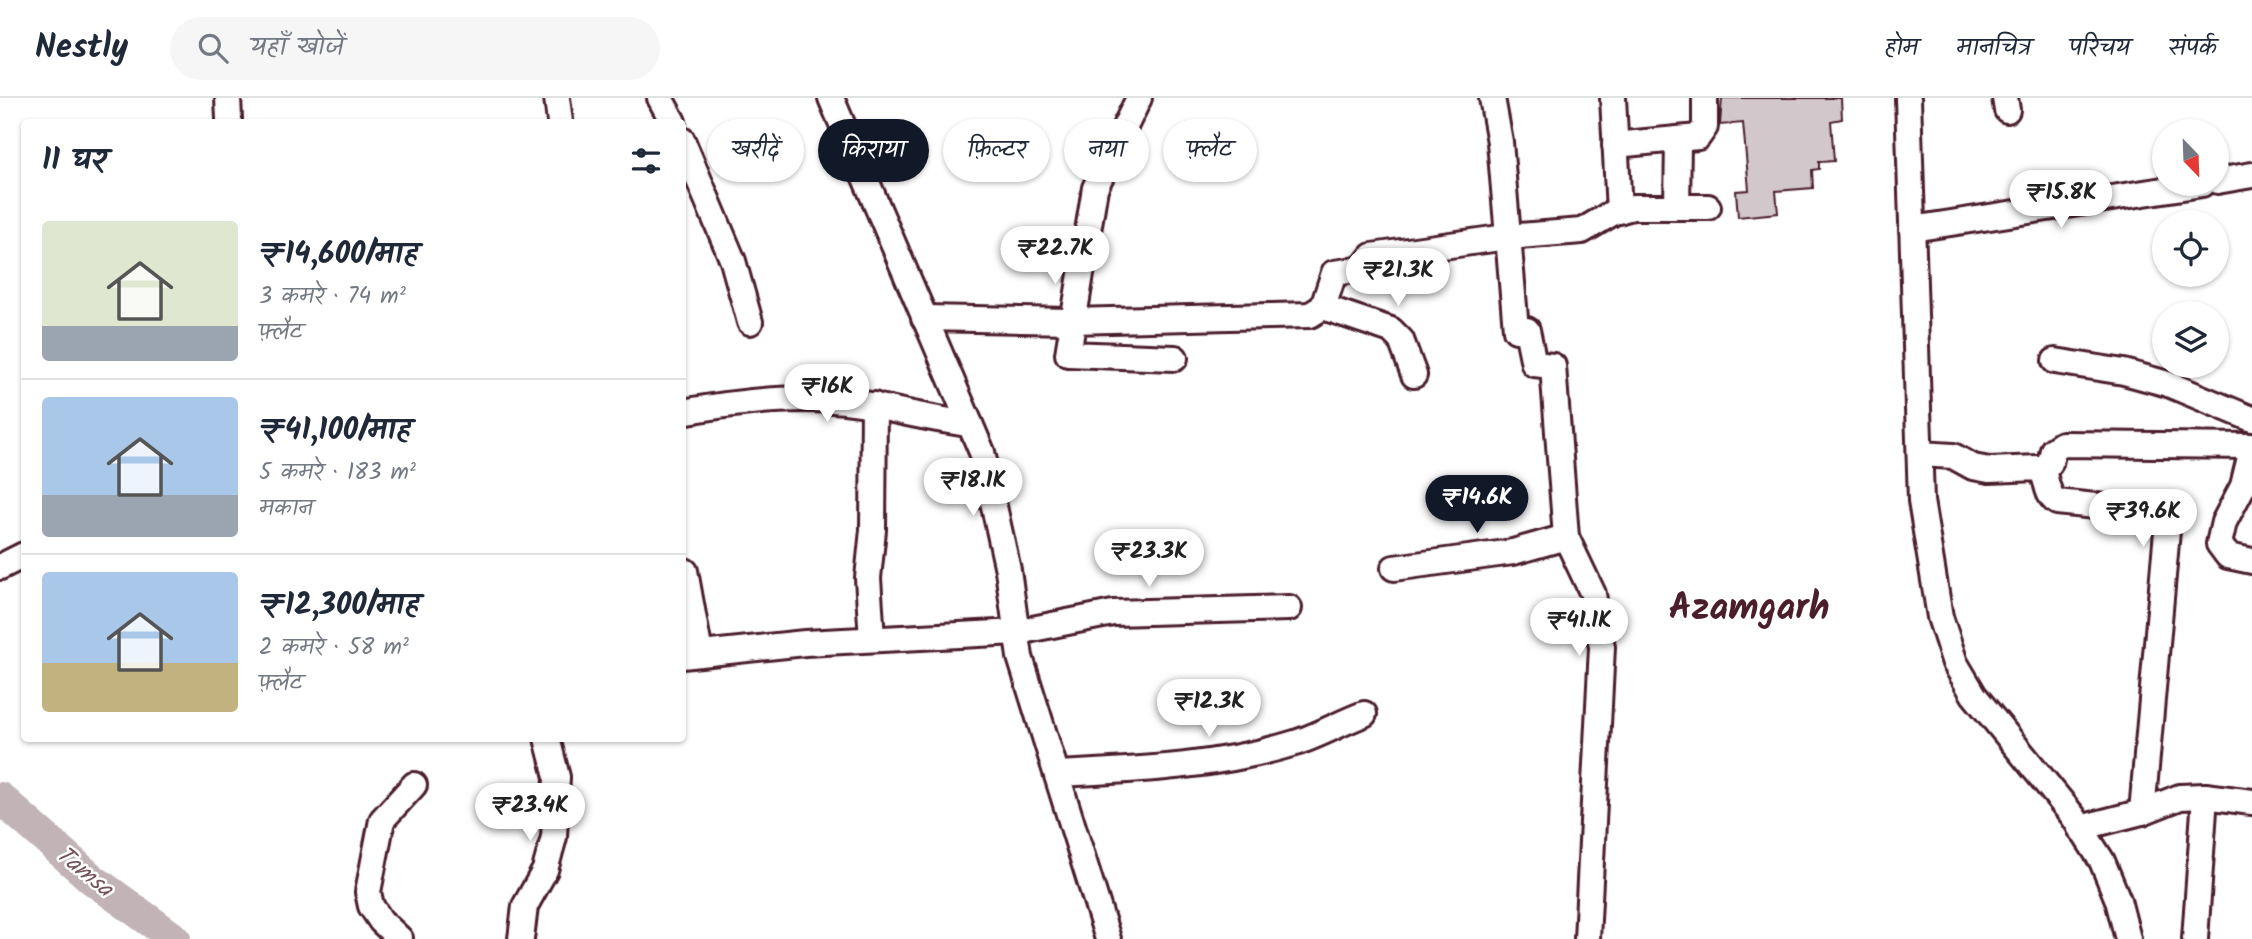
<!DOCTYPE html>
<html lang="hi">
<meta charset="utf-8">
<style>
:root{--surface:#fff;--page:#f6f6f7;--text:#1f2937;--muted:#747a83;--line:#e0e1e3;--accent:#111827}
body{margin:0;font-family:Kalam,"Playpen Sans Deva",sans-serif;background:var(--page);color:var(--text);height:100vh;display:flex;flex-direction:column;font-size:26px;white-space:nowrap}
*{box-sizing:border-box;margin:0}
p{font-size:23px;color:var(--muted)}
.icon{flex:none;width:38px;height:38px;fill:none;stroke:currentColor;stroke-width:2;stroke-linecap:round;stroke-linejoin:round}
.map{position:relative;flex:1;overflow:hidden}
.sheet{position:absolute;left:21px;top:21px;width:665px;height:623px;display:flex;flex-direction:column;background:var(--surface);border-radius:7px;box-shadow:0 2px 5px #0004}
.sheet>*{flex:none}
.hud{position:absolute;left:707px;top:21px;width:665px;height:63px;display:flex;gap:14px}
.needle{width:46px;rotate:157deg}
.buttons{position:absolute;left:2152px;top:21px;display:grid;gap:14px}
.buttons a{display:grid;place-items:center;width:77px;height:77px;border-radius:50%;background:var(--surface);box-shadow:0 2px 5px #0004;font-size:35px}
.price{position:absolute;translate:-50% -60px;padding:0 16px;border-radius:24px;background:#fff;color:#222;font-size:23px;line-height:46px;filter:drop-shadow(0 2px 4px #0008)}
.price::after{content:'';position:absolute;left:50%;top:42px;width:21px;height:16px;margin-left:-10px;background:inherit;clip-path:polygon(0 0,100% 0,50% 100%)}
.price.on{background:var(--accent);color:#fff}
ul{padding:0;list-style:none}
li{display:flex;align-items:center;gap:21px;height:175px;padding:0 21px}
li+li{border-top:2px solid var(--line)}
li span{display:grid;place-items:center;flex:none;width:196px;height:140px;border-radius:7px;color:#555}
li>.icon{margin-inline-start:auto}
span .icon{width:84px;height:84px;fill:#fffc;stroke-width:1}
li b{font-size:30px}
h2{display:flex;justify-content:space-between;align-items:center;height:84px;padding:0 21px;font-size:30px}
.chip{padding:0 24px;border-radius:32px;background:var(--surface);box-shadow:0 2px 5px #0004;font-size:24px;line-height:63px}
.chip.on{background:var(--accent);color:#fff}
header{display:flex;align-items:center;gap:42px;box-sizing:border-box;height:98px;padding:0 35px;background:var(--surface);border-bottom:2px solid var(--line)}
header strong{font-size:33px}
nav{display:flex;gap:38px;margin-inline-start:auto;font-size:24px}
.search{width:490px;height:63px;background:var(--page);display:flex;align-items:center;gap:18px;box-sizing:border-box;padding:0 24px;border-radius:38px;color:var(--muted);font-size:26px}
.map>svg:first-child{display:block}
</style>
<header>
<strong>Nestly</strong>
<div class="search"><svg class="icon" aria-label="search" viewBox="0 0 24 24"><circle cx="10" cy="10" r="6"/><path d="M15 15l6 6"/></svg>यहाँ खोजें</div>
<nav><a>होम</a><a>मानचित्र</a><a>परिचय</a><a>संपर्क</a></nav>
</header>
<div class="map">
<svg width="2252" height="841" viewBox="0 0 2252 841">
<rect width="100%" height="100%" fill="#fff"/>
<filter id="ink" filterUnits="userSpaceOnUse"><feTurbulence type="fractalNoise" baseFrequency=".0143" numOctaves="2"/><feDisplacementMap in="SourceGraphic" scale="14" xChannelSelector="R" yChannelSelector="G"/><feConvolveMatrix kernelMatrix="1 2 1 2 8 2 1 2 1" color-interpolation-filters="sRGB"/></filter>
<g filter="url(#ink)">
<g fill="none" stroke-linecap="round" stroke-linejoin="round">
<path stroke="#c1b3b6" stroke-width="32" d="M 0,700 L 92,781 L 175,841"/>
</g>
<path fill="#d2c7cb" stroke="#4a1f2b" stroke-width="2" d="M 1722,0 L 1841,0 L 1842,21 L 1831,23 L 1834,63 L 1819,64 L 1819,71 L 1812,72 L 1813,90 L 1776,93 L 1778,115 L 1738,119 L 1736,93 L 1749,92 L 1743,25 L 1720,27 Z"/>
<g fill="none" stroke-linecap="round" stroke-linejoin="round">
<defs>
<g id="minor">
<path d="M 228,0 L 229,21"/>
<path d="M 557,0 L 560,24"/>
<path d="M 660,0 L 673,24"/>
<path d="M 831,0 L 982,354 L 1008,472 L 1020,559 L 1108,841"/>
<path d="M 1139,0 L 1095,90 L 1068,256 L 1175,260"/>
<path d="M 1492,0 L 1500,44 L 1516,232 L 1527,232 L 1534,266 L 1553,268 L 1566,439 L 1593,496 L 1602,549 L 1587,841"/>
<path d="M 1613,0 L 1619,113"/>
<path d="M 1908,0 L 1921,403 L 1940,519 L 1955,565 L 1974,597 L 2073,718 L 2102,763 L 2118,802 L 2128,841"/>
<path d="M 2005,0 L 2007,12"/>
<path d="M 682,42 L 733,163 L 750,224"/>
<path d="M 1615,47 L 1698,39 L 1705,29 L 1705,0"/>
<path d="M 2217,83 L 2252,77"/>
<path d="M 1677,109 L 1678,43"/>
<path d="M 1912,131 L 2202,86"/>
<path d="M 1323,209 L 1391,232 L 1401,242 L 1414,277"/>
<path d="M 924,220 L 1071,223 L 1310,217 L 1323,209 L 1334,175 L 1362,171 L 1372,158 L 1507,139 L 1582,133 L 1614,114 L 1633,109 L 1708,109"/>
<path d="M 2055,263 L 2124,274 L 2168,286 L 2252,321"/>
<path d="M 682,314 C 742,303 816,294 875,308 C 907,315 937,322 970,326"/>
<path d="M 2252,351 L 2243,388 L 2224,424 L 2219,446 L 2228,458 L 2252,463"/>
<path d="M 1920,356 L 1953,358 L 1973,369 L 1989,372 L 2039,370 C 2049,379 2044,395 2057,404 L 2153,414 L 2160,418 L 2167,433 L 2142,714"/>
<path d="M 2043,373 L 2050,365 L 2053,352 L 2062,346 L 2252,348"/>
<path d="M 0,469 L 24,457"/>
<path d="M 1394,470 L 1513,454 L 1566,439"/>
<path d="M 685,473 L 700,556"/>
<path d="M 872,541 L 868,480 L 873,432 L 874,307"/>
<path d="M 682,558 L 805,545 L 1017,534 L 1113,515 L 1289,510"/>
<path d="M 1057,676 C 1137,672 1217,669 1295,645 C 1318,638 1340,625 1364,616"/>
<path d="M 2080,730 L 2142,714 L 2180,699 L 2205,698 L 2252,704"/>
<path d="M 400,841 L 381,823 L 371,808 L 368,794 L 382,722 L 414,687"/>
<path d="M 521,841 L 525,808 L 545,772 L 554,739 L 557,679 L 547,640"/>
<path d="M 2195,841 L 2205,698"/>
</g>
</defs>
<use href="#minor" stroke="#4a1f2b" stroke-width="30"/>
<use href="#minor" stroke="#fff" stroke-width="24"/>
</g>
</g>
<g text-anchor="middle" stroke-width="5" stroke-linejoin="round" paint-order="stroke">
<g font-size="24" font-style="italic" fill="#74535c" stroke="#fff">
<text transform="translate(85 773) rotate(39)" y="8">Tamsa</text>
</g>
<g font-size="37" font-weight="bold" fill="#4a1f2b" stroke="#fff">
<text x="1749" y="521">Azamgarh</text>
</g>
</g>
</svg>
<div class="buttons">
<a><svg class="needle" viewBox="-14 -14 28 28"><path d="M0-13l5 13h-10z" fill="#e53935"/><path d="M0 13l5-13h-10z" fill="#747a83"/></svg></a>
<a><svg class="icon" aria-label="locate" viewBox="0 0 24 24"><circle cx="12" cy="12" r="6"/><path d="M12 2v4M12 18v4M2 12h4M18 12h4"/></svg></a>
<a><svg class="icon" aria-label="layers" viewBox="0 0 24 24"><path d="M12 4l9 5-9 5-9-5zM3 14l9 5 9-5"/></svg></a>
</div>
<b class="price" style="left:2061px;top:132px">₹15.8K</b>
<b class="price" style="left:1055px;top:188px">₹22.7K</b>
<b class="price" style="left:1398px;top:210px">₹21.3K</b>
<b class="price" style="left:827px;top:326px">₹16K</b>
<b class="price" style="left:973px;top:420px">₹18.1K</b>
<b class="price on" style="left:1477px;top:437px">₹14.6K</b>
<b class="price" style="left:2143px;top:451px">₹39.6K</b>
<b class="price" style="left:1149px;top:491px">₹23.3K</b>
<b class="price" style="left:1579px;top:560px">₹41.1K</b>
<b class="price" style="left:1209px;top:641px">₹12.3K</b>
<b class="price" style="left:530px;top:745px">₹23.4K</b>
<div class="hud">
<a class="chip">खरीदें</a>
<a class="chip on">किराया</a>
<a class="chip">फ़िल्टर</a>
<a class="chip">नया</a>
<a class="chip">फ़्लैट</a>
</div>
<section class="sheet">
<h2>11 घर<svg class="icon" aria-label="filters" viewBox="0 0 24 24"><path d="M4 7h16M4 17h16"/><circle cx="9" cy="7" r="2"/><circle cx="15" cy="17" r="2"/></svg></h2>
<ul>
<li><span style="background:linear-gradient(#dfe7d0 75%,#9aa5b1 0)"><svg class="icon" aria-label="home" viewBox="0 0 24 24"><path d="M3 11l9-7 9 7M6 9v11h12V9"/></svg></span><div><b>₹14,600/माह</b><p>3 कमरे · 74 m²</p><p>फ़्लैट</p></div></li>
<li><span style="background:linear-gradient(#a9c7e8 70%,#9aa5b1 0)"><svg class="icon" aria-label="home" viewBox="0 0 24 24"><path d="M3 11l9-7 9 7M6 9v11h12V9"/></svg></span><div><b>₹41,100/माह</b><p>5 कमरे · 183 m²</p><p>मकान</p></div></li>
<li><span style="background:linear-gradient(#a9c7e8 65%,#c2b280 0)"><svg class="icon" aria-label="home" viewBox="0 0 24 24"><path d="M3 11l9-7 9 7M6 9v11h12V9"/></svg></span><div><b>₹12,300/माह</b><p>2 कमरे · 58 m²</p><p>फ़्लैट</p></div></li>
</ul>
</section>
</div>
